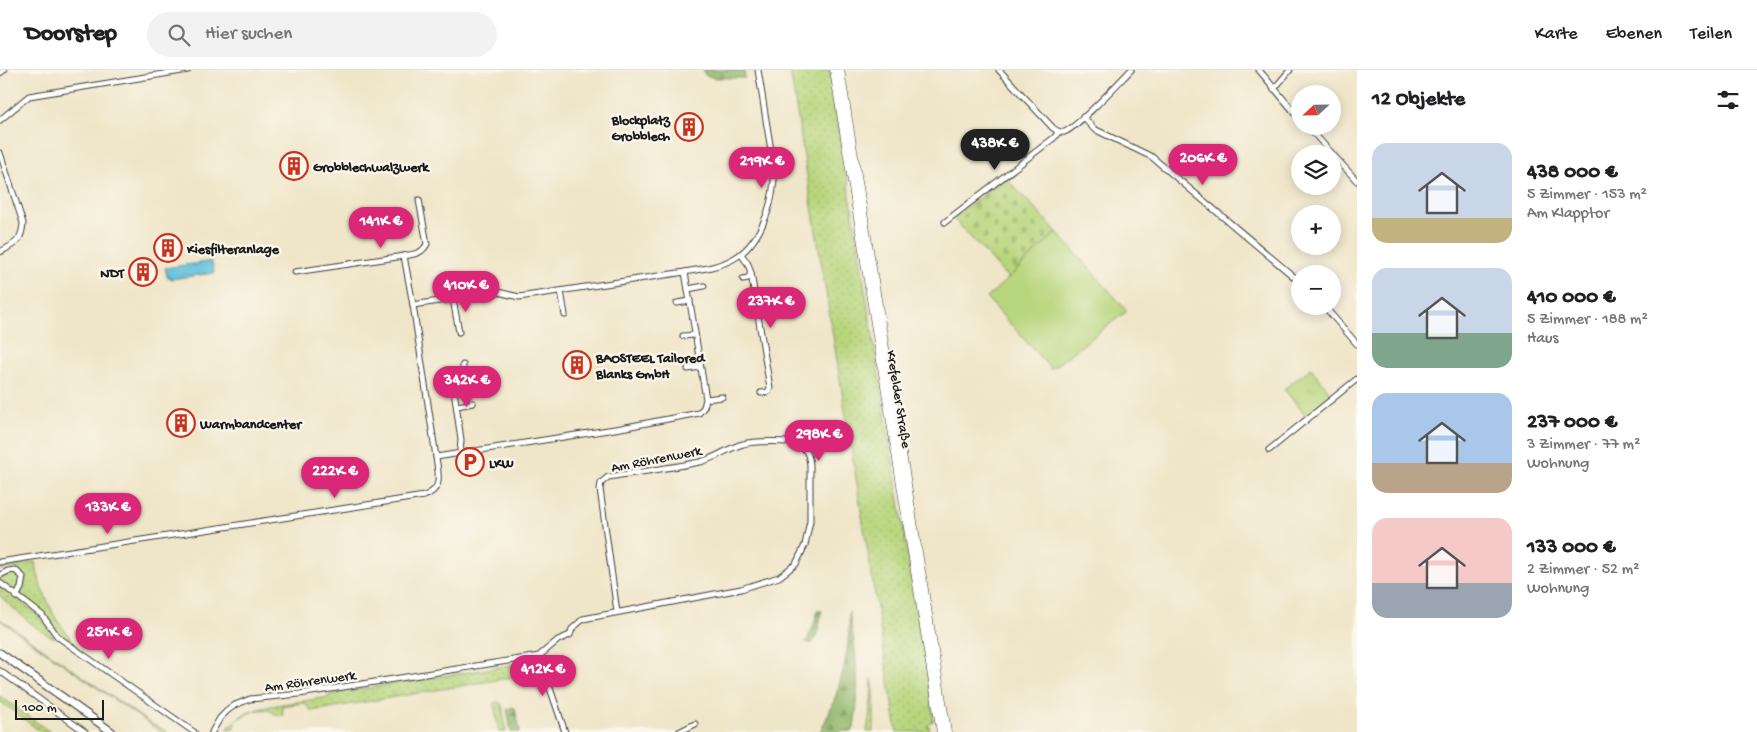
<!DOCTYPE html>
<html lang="de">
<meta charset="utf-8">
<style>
:root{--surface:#fff;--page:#f2f2f2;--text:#202124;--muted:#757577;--line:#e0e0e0;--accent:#db2777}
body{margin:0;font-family:"Gochi Hand",sans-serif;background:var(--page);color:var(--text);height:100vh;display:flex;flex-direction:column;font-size:19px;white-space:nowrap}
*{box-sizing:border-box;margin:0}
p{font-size:16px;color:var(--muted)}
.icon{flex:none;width:28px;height:28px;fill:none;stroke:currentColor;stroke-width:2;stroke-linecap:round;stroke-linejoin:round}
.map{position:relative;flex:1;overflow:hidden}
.side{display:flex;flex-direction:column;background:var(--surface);width:400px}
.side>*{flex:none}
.needle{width:32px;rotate:248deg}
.tools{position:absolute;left:1291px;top:15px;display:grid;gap:10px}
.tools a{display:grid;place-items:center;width:50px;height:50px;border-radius:50%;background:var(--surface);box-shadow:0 2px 12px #0003;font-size:25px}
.scale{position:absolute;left:15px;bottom:12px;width:89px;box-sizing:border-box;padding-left:5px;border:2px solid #1c1c1c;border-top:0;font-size:14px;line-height:18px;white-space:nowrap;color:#1c1c1c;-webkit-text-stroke:4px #fbf7ec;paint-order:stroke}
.price{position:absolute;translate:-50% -42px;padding:0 11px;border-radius:18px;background:var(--accent);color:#fff;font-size:16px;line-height:32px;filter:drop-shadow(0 1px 2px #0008)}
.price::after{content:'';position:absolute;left:50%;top:30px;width:15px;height:11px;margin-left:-8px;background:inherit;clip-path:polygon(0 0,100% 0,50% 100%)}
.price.selected{background:#222;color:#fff}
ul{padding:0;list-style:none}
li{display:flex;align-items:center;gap:15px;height:125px;padding:0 15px}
li span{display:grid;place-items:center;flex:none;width:140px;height:100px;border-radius:15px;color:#555}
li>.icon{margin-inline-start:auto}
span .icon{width:60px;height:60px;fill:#fffc;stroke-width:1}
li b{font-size:21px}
h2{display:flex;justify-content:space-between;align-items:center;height:60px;padding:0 15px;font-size:21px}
header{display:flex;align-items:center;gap:30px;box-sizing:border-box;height:70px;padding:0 25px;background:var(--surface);border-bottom:1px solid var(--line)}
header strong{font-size:24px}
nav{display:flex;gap:28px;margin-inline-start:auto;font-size:18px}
.search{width:350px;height:45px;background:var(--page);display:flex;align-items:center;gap:12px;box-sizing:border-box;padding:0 18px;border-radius:28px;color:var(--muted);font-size:19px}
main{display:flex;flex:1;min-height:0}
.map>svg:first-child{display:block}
</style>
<header>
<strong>Doorstep</strong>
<div class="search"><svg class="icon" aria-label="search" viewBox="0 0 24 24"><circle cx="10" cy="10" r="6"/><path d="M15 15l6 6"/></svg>Hier suchen</div>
<nav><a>Karte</a><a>Ebenen</a><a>Teilen</a></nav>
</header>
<main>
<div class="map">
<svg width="1357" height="662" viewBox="0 0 1357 662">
<defs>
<pattern id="grass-dots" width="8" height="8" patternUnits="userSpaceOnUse" patternTransform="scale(1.25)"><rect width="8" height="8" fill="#b8d67d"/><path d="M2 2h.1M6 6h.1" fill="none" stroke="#9eb76b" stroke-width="1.8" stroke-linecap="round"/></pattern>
<pattern id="forest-firs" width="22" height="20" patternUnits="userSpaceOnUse" patternTransform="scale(1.25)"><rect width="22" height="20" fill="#92b76c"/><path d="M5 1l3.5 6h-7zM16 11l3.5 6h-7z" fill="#769458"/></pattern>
<pattern id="cemetery-stones" width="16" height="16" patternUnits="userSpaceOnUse" patternTransform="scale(1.25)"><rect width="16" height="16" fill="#b8d67d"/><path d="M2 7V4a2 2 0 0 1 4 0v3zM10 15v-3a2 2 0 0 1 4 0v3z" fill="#9eb76b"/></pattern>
<pattern id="park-tufts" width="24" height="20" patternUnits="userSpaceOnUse" patternTransform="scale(1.25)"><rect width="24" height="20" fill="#b8d67d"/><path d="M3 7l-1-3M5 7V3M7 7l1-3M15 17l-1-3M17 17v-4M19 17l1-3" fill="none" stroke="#9eb76b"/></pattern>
<pattern id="water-waves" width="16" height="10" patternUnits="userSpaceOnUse" patternTransform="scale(1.25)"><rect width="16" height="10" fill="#5dc1db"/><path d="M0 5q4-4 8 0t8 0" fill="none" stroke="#50a5bb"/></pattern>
</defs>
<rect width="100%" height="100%" fill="#fbf7ec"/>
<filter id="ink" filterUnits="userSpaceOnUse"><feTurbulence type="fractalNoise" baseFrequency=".02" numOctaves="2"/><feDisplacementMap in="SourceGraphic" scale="10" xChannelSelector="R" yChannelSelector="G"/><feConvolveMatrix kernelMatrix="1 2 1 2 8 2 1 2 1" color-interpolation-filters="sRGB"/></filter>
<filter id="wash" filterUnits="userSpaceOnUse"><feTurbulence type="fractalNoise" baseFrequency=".0096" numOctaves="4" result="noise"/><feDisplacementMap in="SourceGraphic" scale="20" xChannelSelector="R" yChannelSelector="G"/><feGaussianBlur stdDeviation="1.12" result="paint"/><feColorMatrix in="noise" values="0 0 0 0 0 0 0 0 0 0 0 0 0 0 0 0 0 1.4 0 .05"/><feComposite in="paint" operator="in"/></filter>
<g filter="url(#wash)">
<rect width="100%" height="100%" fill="#efe5c8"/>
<g fill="url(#grass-dots)" stroke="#6a794c">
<path d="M 790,0 L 830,0 L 933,643 L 933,651 L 927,656 L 929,656 L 930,662 L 897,662 Z"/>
<path d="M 35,492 L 41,517 L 56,549 L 80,580 L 60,566 L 52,554 L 50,549 L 45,544 L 22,528 L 21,523 L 26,512 C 25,496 12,497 0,500 L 0,497 Z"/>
<path d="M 12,503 L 16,504 L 20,510 L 15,523 L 2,511 L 2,506 Z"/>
<path d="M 0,517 L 40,546 L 55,568 C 39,563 13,538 0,526 Z"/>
<path d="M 0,549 L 148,652 L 168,662 L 161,662 L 0,550 Z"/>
<path d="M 525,593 L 535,598 L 542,608 L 536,609 L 534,607 L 520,606 L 311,641 L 305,633 L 282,636 L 283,645 C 276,646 274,642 267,640 C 256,638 244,645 235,651 L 234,658 L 227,659 C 231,655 236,650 241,646 C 259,635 307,631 329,627 L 331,624 Z"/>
<path d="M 872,608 L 874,621 L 874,657 L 873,662 L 867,662 L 871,634 Z"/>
<path d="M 0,626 L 50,662 L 41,662 L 0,631 Z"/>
<path d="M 499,632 L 502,635 L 506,662 L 499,662 L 494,633 Z"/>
</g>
<g fill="url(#forest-firs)" stroke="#576a44">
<path d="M 703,0 L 744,0 L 745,8 L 715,8 L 705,5 Z"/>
<path d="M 817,540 L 822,541 L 817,564 L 812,574 L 806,572 L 814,555 Z"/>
<path d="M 849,542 C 856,582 862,620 853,661 L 820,662 C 839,625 851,583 849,542 Z"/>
<path d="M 513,637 L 515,638 L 520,662 L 511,662 L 507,639 Z"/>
</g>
<path fill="url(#cemetery-stones)" stroke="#6a794c" d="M 1006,108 L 1057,162 L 1008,208 L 953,148 Z"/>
<path fill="url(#park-tufts)" stroke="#6a794c" d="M 1311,298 L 1332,325 L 1306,346 L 1284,319 Z"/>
<path fill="#b8d67d" stroke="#6a794c" d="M 1057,162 L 1127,241 L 1051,299 L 987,228 Z"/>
<path fill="url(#water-waves)" stroke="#3c6e7c" d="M 212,191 L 214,203 L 171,209 L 170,207 L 167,207 L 165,198 Z"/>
</g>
<g filter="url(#ink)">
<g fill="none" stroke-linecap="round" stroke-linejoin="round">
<defs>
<g id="street">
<path d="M 999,0 L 1053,58 C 1057,61 1060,63 1064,62 C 1076,59 1120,11 1131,0"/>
<path d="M 1259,0 L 1300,49"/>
<path d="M 0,3 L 4,0"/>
<path d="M 1274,19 L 1290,0"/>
<path d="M 1083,47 L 1094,59 L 1152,87 L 1300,212"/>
<path d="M 0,50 L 29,26 L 188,0"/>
<path d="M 1307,56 L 1357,111"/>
<path d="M 0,83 L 23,153 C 22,171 15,174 0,182"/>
<path d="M 945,152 L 1055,67 L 1058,62"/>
<path d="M 741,184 L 748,194 L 751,203 L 770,318 L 768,322 L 761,323"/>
<path d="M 404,186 C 414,184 422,184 427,174 L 419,130"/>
<path d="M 295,202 L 404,186 L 413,235"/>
<path d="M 685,202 L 706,329 L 704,337 L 699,343 L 621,358 L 436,387 L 413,235 L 498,222 L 519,227 Z"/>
<path d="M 685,202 C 701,199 719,197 733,189 C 759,175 772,138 774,110 C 775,96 771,82 769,68 C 765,45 762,23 758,0"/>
<path d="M 743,209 L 748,208 L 751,203"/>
<path d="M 688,219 L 704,216"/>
<path d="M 561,221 L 565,245"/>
<path d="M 453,229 L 459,262"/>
<path d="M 677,233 L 690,231"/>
<path d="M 1324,236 L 1357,274"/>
<path d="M 683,266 L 695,265"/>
<path d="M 688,299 L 700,297"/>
<path d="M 706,329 L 722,327"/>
<path d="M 457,336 L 473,333"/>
<path d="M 1269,380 L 1357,309"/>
<path d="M 460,383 L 461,370 L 454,320 L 463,305 L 463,295"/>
<path d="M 0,492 L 424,426 C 444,419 438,404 436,387"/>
<path d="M 0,505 L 8,501 L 15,500 L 23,507 L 21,518 L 16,527"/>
<path d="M 0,513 L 42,545 L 58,567 L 194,662"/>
<path d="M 539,586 L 565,662"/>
<path d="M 0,601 L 85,662"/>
<path d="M 212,662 L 220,648 L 227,641 L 235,635 L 250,629 L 299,624 L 539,586 L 558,570 L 570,565 L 572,559 L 583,549 L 741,519 L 779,507 L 796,494 L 805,475 L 810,451 L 810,395 C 809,387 808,380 800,375 C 791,370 753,371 743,374 C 728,378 716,388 700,392 C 670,398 639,402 608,407 L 601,413 L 600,419 L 617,542"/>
<path d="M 679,662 L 695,654"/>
</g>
<path id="secondary" d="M 0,583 L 112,662"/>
<g id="primary">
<path d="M 834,0 L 941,662"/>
<path d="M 840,0 L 947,662"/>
</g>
</defs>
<use href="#street" stroke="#3c3a36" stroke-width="7"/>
<use href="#secondary" stroke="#3c3a36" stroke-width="9"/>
<use href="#primary" stroke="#3c3a36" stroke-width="9"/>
<use href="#street" stroke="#fff" stroke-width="5"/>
<use href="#secondary" stroke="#fff" stroke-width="7"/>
<use href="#primary" stroke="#fff" stroke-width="8"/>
</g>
</g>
<defs>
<symbol id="building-ring" viewBox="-11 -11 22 22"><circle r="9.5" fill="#fbf7ec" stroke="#c8321e" stroke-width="1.5"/><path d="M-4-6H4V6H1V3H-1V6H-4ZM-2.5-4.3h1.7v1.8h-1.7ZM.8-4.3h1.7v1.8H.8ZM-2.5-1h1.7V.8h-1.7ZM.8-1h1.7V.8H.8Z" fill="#c8321e"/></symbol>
<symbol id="parking-ring" viewBox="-11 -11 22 22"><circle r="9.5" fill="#fbf7ec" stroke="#c8321e" stroke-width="1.5"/><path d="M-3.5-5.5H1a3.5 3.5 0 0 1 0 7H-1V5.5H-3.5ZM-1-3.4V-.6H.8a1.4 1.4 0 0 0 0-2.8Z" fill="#c8321e"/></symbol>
</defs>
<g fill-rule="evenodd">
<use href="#building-ring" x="673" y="41" width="32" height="32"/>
<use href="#building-ring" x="278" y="80" width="32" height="32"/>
<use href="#building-ring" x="152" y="162" width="32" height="32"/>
<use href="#building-ring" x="127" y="186" width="32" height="32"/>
<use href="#building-ring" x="561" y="279" width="32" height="32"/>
<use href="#building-ring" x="165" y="337" width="32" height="32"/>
<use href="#parking-ring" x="454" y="376" width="32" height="32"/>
</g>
<g text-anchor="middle" stroke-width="4.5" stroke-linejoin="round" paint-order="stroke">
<g font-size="14" font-weight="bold" fill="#1c1c1c" stroke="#fbf7ec" text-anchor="start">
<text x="670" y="54" text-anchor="end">Blockplatz<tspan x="670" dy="16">Grobblech</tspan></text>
<text x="313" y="101">Grobblechwalzwerk</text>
<text x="187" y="183">Kiesfilteranlage</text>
<text x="124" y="207" text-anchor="end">NDT</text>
<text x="596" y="292">BAOSTEEL Tailored<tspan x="596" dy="16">Blanks GmbH</tspan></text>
<text x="200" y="358">Warmbandcenter</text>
<text x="489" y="397">LKW</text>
</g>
<g font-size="14" fill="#1c1c1c" stroke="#fbf7ec">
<text transform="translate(900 329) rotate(81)" y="5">Krefelder Straße</text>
<text transform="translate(656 388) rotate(-11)" y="5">Am Röhrenwerk</text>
<text transform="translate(310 610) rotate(-8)" y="5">Am Röhrenwerk</text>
</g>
</g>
</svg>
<div class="tools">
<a><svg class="needle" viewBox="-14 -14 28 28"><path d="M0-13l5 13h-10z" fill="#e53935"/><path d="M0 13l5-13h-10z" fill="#757577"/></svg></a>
<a><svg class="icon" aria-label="layers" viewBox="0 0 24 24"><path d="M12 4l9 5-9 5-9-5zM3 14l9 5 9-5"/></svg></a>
<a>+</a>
<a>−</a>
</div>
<div class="scale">100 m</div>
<b class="price selected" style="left:995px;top:101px">438K €</b>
<b class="price" style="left:1203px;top:116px">206K €</b>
<b class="price" style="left:762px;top:119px">219K €</b>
<b class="price" style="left:381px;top:179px">141K €</b>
<b class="price" style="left:466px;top:243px">410K €</b>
<b class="price" style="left:771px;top:259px">237K €</b>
<b class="price" style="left:467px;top:338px">342K €</b>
<b class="price" style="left:819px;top:392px">298K €</b>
<b class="price" style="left:335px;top:429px">222K €</b>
<b class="price" style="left:108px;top:465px">133K €</b>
<b class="price" style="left:109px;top:590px">251K €</b>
<b class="price" style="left:543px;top:627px">412K €</b>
</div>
<section class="side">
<h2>12 Objekte<svg class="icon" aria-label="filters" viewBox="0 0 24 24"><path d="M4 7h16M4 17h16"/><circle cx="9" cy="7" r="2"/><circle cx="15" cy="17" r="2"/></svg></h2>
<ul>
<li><span style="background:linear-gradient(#c9d6e8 75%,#c2b280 0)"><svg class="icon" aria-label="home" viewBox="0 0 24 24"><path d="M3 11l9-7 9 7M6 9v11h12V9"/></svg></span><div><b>438 000 €</b><p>5 Zimmer · 153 m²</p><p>Am Klapptor</p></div></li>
<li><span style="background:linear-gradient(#c9d6e8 65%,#7fa58c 0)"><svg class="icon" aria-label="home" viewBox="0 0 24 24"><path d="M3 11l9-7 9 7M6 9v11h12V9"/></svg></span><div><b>410 000 €</b><p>5 Zimmer · 188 m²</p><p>Haus</p></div></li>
<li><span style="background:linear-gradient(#a9c7e8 70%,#b9a48a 0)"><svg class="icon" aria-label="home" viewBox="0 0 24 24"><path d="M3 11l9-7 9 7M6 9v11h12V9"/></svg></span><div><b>237 000 €</b><p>3 Zimmer · 77 m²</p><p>Wohnung</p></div></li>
<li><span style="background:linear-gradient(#f6c9c9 65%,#9aa5b1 0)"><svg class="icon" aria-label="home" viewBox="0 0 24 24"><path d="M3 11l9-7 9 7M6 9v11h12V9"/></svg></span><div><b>133 000 €</b><p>2 Zimmer · 52 m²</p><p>Wohnung</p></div></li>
</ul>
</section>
</main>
